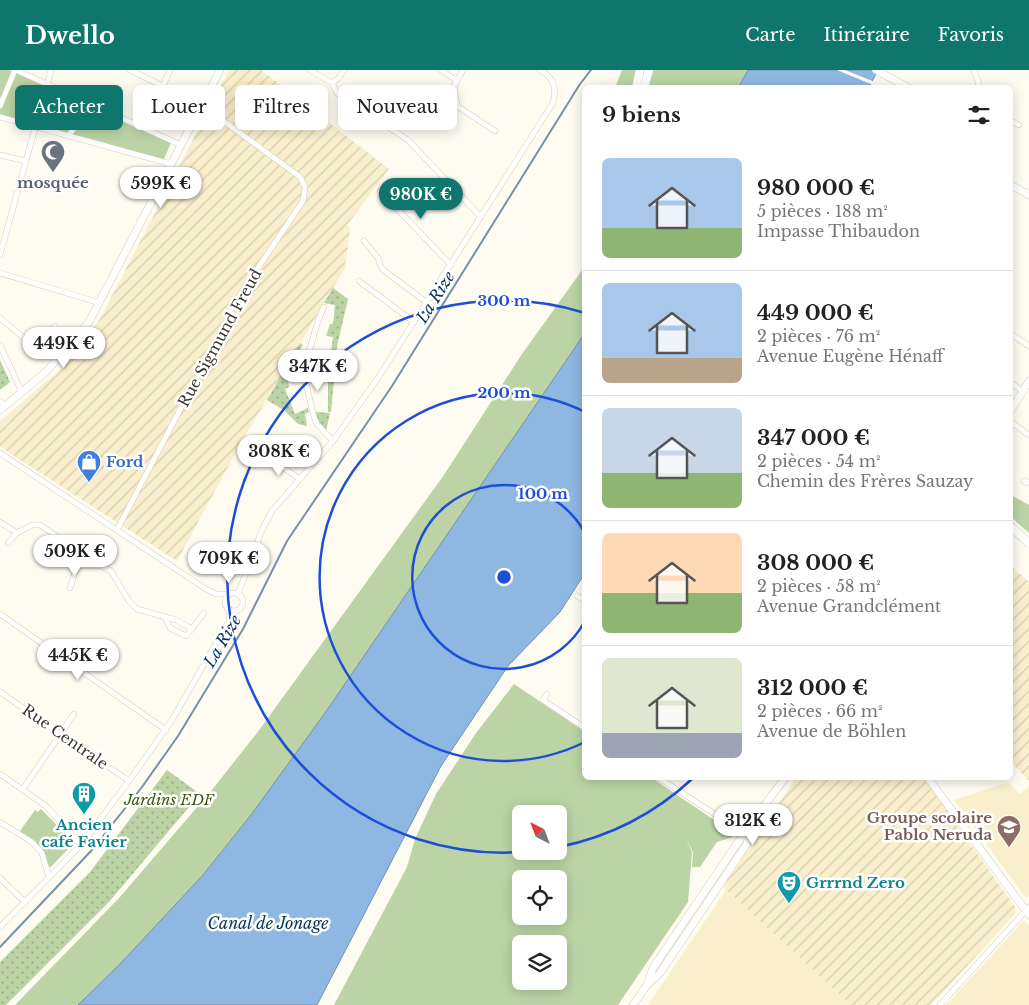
<!DOCTYPE html>
<html lang="fr">
<meta charset="utf-8">
<style>
:root{--surface:#fff;--page:#f2f2f2;--text:#222;--muted:#767676;--line:#e0e0e0;--accent:#0f766e}
body{margin:0;font-family:"Libre Baskerville",serif;background:var(--page);color:var(--text);height:100vh;display:flex;flex-direction:column;font-size:19px;white-space:nowrap}
*{box-sizing:border-box;margin:0}
p{font-size:16px;color:var(--muted)}
.icon{flex:none;width:28px;height:28px;fill:none;stroke:currentColor;stroke-width:2;stroke-linecap:round;stroke-linejoin:round}
.map{position:relative;flex:1;overflow:hidden}
.details{position:absolute;left:582px;top:15px;width:431px;height:695px;display:flex;flex-direction:column;background:var(--surface);border-radius:8px;box-shadow:0 2px 12px #0003}
.details>*{flex:none}
.banner{position:absolute;left:15px;top:15px;width:475px;height:45px;display:flex;gap:10px}
.needle{width:32px;rotate:318deg}
.tools{position:absolute;left:512px;top:735px;display:grid;gap:10px}
.tools a{display:grid;place-items:center;width:55px;height:55px;border-radius:8px;background:var(--surface);box-shadow:0 2px 12px #0003;font-size:25px}
.price{position:absolute;translate:-50% -42px;padding:0 11px;border-radius:18px;background:#fff;color:#222;font-size:16px;line-height:32px;filter:drop-shadow(0 1px 2px #0008)}
.price::after{content:'';position:absolute;left:50%;top:30px;width:15px;height:11px;margin-left:-8px;background:inherit;clip-path:polygon(0 0,100% 0,50% 100%)}
.price.selected{background:var(--accent);color:#fff}
ul{padding:0;list-style:none}
li{display:flex;align-items:center;gap:15px;height:125px;padding:0 20px}
li+li{border-top:1px solid var(--line)}
li span{display:grid;place-items:center;flex:none;width:140px;height:100px;border-radius:8px;color:#555}
li>.icon{margin-inline-start:auto}
span .icon{width:60px;height:60px;fill:#fffc;stroke-width:1}
li b{font-size:21px}
h2{display:flex;justify-content:space-between;align-items:center;height:60px;padding:0 20px;font-size:21px}
.chip{padding:0 18px;border-radius:8px;background:var(--surface);box-shadow:0 2px 12px #0003;font-size:18px;line-height:45px}
.chip.selected{background:var(--accent);color:#fff}
header{display:flex;align-items:center;gap:30px;box-sizing:border-box;height:70px;padding:0 25px;background:var(--accent);color:#fff}
header strong{font-size:24px}
nav{display:flex;gap:28px;margin-inline-start:auto;font-size:18px}
.map>svg:first-child{display:block}
</style>
<header>
<strong>Dwello</strong>
<nav><a>Carte</a><a>Itinéraire</a><a>Favoris</a></nav>
</header>
<div class="map">
<svg width="1029" height="935" viewBox="0 0 1029 935">
<defs>
<pattern id="industrial-furrows" width="10" height="10" patternUnits="userSpaceOnUse" patternTransform="scale(1.25)"><rect width="10" height="10" fill="#f9efcd"/><path d="M-1 1l2-2M0 10L10 0M9 11l2-2" fill="none" stroke="#d6ceb0"/></pattern>
<pattern id="garden-dots" width="8" height="8" patternUnits="userSpaceOnUse" patternTransform="scale(1.25)"><rect width="8" height="8" fill="#bbd3a5"/><path d="M2 2h.1M6 6h.1" fill="none" stroke="#99ac87" stroke-width="1.8" stroke-linecap="round"/></pattern>
</defs>
<rect width="100%" height="100%" fill="#fefbf1"/>
<g fill="#f9efcd">
<path d="M 1008,712 L 1020,724 L 1029,717 L 1029,826 L 1025,827 L 954,730 Z"/>
<path d="M 726,820 L 851,935 L 648,935 Z"/>
<path d="M 1024,850 L 1029,856 L 1029,935 L 946,935 Z"/>
</g>
<g fill="url(#industrial-furrows)">
<path d="M 229,0 L 261,0 L 389,99 L 347,155 L 350,158 L 345,198 L 241,373 L 177,491 L 0,377 L 0,351 L 62,298 L 99,251 Z"/>
<path d="M 1011,496 L 1029,512 L 1029,711 L 1011,692 Z"/>
<path d="M 796,708 L 924,708 L 1015,837 L 1015,844 L 931,935 L 851,935 L 723,817 Z"/>
</g>
<g fill="#bbd3a5" fill-rule="evenodd">
<path d="M 0,0 L 9,0 L 171,73 L 163,91 L 0,45 Z"/>
<path d="M 622,0 L 748,0 L 738,17 L 615,18 Z"/>
<path d="M 585,196 L 585,263 L 325,643 L 251,745 L 203,805 L 120,894 L 78,935 L 15,935 L 120,827 L 211,721 L 257,663 L 444,405 L 522,284 Z"/>
<path d="M 1011,425 L 1029,435 L 1029,463 L 1011,447 Z"/>
<path d="M 514,614 L 585,662 L 585,708 L 652,708 L 735,764 L 732,767 L 717,772 L 700,797 L 692,797 L 693,782 L 686,769 L 692,782 L 688,832 L 618,935 L 334,935 L 407,797 L 415,769 L 436,724 L 476,663 ZM 521,744 L 559,744 L 559,781 L 521,781 ZM 521,809 L 559,809 L 559,846 L 521,846 ZM 521,874 L 559,874 L 559,911 L 521,911 Z"/>
<path d="M 41,739 L 62,760 L 71,776 L 50,798 L 40,777 L 20,761 L 35,740 L 38,742 Z"/>
</g>
<g fill="url(#garden-dots)">
<path d="M 333,218 L 348,229 L 337,276 L 331,342 L 328,342 L 328,301 L 331,301 L 331,296 L 326,295 L 327,291 L 330,291 L 333,267 L 326,266 L 330,254 L 333,254 L 335,235 L 324,233 Z"/>
<path d="M 300,273 L 303,275 L 293,291 L 298,295 L 294,297 L 295,300 L 287,303 L 289,317 L 285,319 L 295,344 L 308,338 L 309,342 L 305,344 L 307,356 L 298,354 L 285,341 L 267,330 Z"/>
<path d="M 0,290 L 10,312 L 0,320 Z"/>
<path d="M 315,342 L 330,343 L 326,361 L 319,353 Z"/>
<path d="M 167,700 L 200,724 L 109,832 L 6,935 L 0,935 L 0,892 L 90,802 Z"/>
</g>
<g fill="#8eb7e1" stroke="#7591ab">
<path d="M 748,0 L 878,0 L 869,17 L 738,18 Z"/>
<path d="M 585,263 L 585,503 L 560,542 L 508,596 L 441,696 L 317,935 L 78,935 L 120,894 L 203,805 L 251,745 L 325,643 Z"/>
</g>
<path fill="#fefbf1" d="M 837,0 L 845,0 L 875,12 L 873,15 Z"/>
<g fill="none" stroke-linecap="round" stroke-linejoin="round">
<path stroke="#7591ab" stroke-width="2" d="M 0,877 L 91,781 L 142,717 L 178,666 L 243,559 L 287,471 L 392,316 L 580,14 L 591,0"/>
<defs>
<g id="street">
<path d="M 16,0 L 181,75"/>
<path d="M 310,0 L 332,13"/>
<path d="M 441,0 L 456,10"/>
<path d="M 463,0 L 454,16 L 457,36 L 495,61"/>
<path d="M 974,0 L 980,18"/>
<path d="M 332,13 L 337,23 L 408,70 L 481,147"/>
<path d="M 332,13 L 339,8 L 344,0"/>
<path d="M 163,16 L 170,0"/>
<path d="M 0,36 L 15,0"/>
<path d="M 0,47 L 171,94"/>
<path d="M 1011,51 L 1019,55"/>
<path d="M 68,66 L 93,35"/>
<path d="M 0,85 L 26,91"/>
<path d="M 380,121 L 451,195"/>
<path d="M 364,171 L 378,188 L 382,199 L 426,232"/>
<path d="M 0,185 L 51,0"/>
<path d="M 0,203 L 100,233"/>
<path d="M 359,211 L 414,252"/>
<path d="M 324,237 C 313,257 313,280 302,297 L 314,347 L 317,354 L 333,371"/>
<path d="M 0,248 L 36,278 L 55,256"/>
<path d="M 1011,264 L 1029,276"/>
<path d="M 0,275 L 22,322"/>
<path d="M 1011,313 L 1023,321"/>
<path d="M 0,331 L 6,336"/>
<path d="M 1011,352 L 1029,365"/>
<path d="M 0,383 L 206,519 L 216,524 L 230,524"/>
<path d="M 269,388 L 300,409"/>
<path d="M 1024,411 L 1029,413"/>
<path d="M 0,452 L 17,463 L 32,455 L 40,455 L 61,469 L 72,496 L 101,496 L 111,501 L 129,531 L 137,539 L 176,550 L 192,559"/>
<path d="M 117,460 L 241,223 L 303,131 L 305,117 L 300,107 L 202,35 L 130,0"/>
<path d="M 8,473 L 17,463"/>
<path d="M 70,518 L 77,497"/>
<circle cx="234" cy="532" r="9"/>
<path d="M 238,524 L 262,460 L 272,441 L 333,371 L 378,308 L 553,33 C 557,17 554,8 540,0"/>
<path d="M 577,526 L 585,531"/>
<path d="M 0,544 L 166,660"/>
<path d="M 165,547 L 170,558 L 186,566 L 204,543"/>
<path d="M 0,622 L 129,711"/>
<path d="M 547,624 L 543,630 L 585,658"/>
<path d="M 0,704 L 46,736 L 81,775"/>
<path d="M 659,708 L 744,763"/>
<path d="M 23,719 L 74,644"/>
<path d="M 0,752 L 32,772 L 42,783 L 49,808"/>
<path d="M 0,808 L 25,832"/>
<path d="M 0,857 L 81,775 L 129,711 L 172,650 L 229,551 L 230,540"/>
<path d="M 940,935 L 1029,837"/>
</g>
<g id="secondary">
<path d="M 876,0 L 909,18"/>
<path d="M 1011,115 L 1029,125"/>
<path d="M 0,340 L 46,302 L 89,252 L 220,0"/>
<path d="M 1011,340 L 1029,311"/>
<path d="M 928,708 L 1029,845"/>
<path d="M 647,915 L 653,898 L 749,756 L 785,708"/>
<path d="M 633,935 L 647,915 L 660,903 L 746,775 L 757,748"/>
</g>
<g id="primary">
<path d="M 636,18 L 640,0"/>
<path d="M 644,18 L 649,0"/>
<path d="M 1011,457 L 1029,473"/>
</g>
</defs>
<use href="#street" stroke="#d5ceb4" stroke-width="6"/>
<use href="#secondary" stroke="#d5ceb4" stroke-width="8"/>
<use href="#primary" stroke="#d5ceb4" stroke-width="9"/>
<use href="#street" stroke="#fff" stroke-width="5"/>
<use href="#secondary" stroke="#fff" stroke-width="7"/>
<use href="#primary" stroke="#fff" stroke-width="8"/>
</g>
<g fill="none" stroke="#1d4ed8" stroke-width="2.5">
<path d="M585 551A92 92 0 1 1 585 463"/>
<path d="M585 672A184 184 0 1 1 585 342"/>
<path d="M692 709A276 276 0 0 1 559 777M533 781A276 276 0 1 1 585 243"/>
</g>
<defs>
<symbol id="mosque-pin" viewBox="-11 -11 22 30"><path d="M0 17L-7.5 6A9.5 9.5 0 1 1 7.5 6Z" fill="#6b7280" stroke="#fff"/><path d="M3.5-4.9A6 6 0 1 0 3.5 4.9A5 5 0 1 1 3.5-4.9Z" fill="#fff"/></symbol>
<symbol id="shop-pin" viewBox="-11 -11 22 30"><path d="M0 17L-7.5 6A9.5 9.5 0 1 1 7.5 6Z" fill="#3f7fe0" stroke="#fff"/><path d="M-5-2.5h2.3a2.7 3.5 0 0 1 5.4 0H5L5.5 6h-11ZM-1.5-2.5h3a1.5 2.3 0 0 0-3 0Z" fill="#fff"/></symbol>
<symbol id="building-pin" viewBox="-11 -11 22 30"><path d="M0 17L-7.5 6A9.5 9.5 0 1 1 7.5 6Z" fill="#0f9aa8" stroke="#fff"/><path d="M-4-6H4V6H1V3H-1V6H-4ZM-2.5-4.3h1.7v1.8h-1.7ZM.8-4.3h1.7v1.8H.8ZM-2.5-1h1.7V.8h-1.7ZM.8-1h1.7V.8H.8Z" fill="#fff"/></symbol>
<symbol id="school-pin" viewBox="-11 -11 22 30"><path d="M0 17L-7.5 6A9.5 9.5 0 1 1 7.5 6Z" fill="#8d6e63" stroke="#fff"/><path d="M0-5L7-2L0 1L-7-2ZM-4 1L0 2.5L4 1V4Q0 6-4 4Z" fill="#fff"/></symbol>
<symbol id="theatre-pin" viewBox="-11 -11 22 30"><path d="M0 17L-7.5 6A9.5 9.5 0 1 1 7.5 6Z" fill="#0f9aa8" stroke="#fff"/><path d="M-5-5.5Q0-4 5-5.5V0Q5 5 0 6Q-5 5-5 0ZM-3.3-2.5H-1v1.5H-3.3ZM1-2.5H3.3v1.5H1ZM-2.8 1Q0 5.5 2.8 1Z" fill="#fff"/></symbol>
</defs>
<g fill-rule="evenodd">
<use href="#mosque-pin" x="39" y="68" width="28" height="38"/>
<use href="#shop-pin" x="75" y="378" width="28" height="38"/>
<use href="#building-pin" x="70" y="710" width="28" height="38"/>
<use href="#school-pin" x="995" y="743" width="28" height="38"/>
<use href="#theatre-pin" x="775" y="799" width="28" height="38"/>
</g>
<g text-anchor="middle" stroke-width="5" stroke-linejoin="round" paint-order="stroke">
<g font-size="15" font-weight="bold" fill="#5b616d" stroke="#fff">
<text x="53" y="118">mosquée</text>
</g>
<g font-size="15" fill="#3a372c" stroke="#fff">
<text transform="translate(220 268) rotate(-61)" y="5">Rue Sigmund Freud</text>
<text transform="translate(65 667) rotate(35)" y="5">Rue Centrale</text>
</g>
<g font-size="15" font-weight="bold" fill="#366cbe" stroke="#fff" text-anchor="start">
<text x="106" y="397">Ford</text>
</g>
<g font-size="15" font-style="italic" fill="#38570c" stroke="#fff">
<text x="169" y="735">Jardins EDF</text>
</g>
<g font-size="15" font-weight="bold" fill="#785e54" stroke="#fff" text-anchor="end">
<text x="992" y="753">Groupe scolaire<tspan x="992" dy="17">Pablo Neruda</tspan></text>
</g>
<g font-size="15" font-weight="bold" fill="#0d838f" stroke="#fff">
<text x="84" y="760">Ancien<tspan x="84" dy="17">café Favier</tspan></text>
<text x="806" y="818" text-anchor="start">Grrrnd Zero</text>
</g>
<g font-size="16" font-style="italic" fill="#06355c" stroke="#fff">
<text transform="translate(435 227) rotate(-58)" y="6">La Rize</text>
<text transform="translate(222 571) rotate(-60)" y="6">La Rize</text>
<text x="268" y="859">Canal de Jonage</text>
</g>
</g>
<circle cx="504" cy="507" r="8" fill="#1d4ed8" stroke="#fff" stroke-width="2.5"/>
<g font-size="15" text-anchor="middle" font-weight="bold" fill="#1d4ed8" stroke="#fff" stroke-width="5" stroke-linejoin="round" paint-order="stroke">
<text x="504" y="236">300 m</text>
<text x="504" y="328">200 m</text>
<text x="543" y="429">100 m</text>
</g>
</svg>
<div class="tools">
<a><svg class="needle" viewBox="-14 -14 28 28"><path d="M0-13l5 13h-10z" fill="#e53935"/><path d="M0 13l5-13h-10z" fill="#767676"/></svg></a>
<a><svg class="icon" aria-label="locate" viewBox="0 0 24 24"><circle cx="12" cy="12" r="6"/><path d="M12 2v4M12 18v4M2 12h4M18 12h4"/></svg></a>
<a><svg class="icon" aria-label="layers" viewBox="0 0 24 24"><path d="M12 4l9 5-9 5-9-5zM3 14l9 5 9-5"/></svg></a>
</div>
<b class="price" style="left:161px;top:139px">599K €</b>
<b class="price selected" style="left:421px;top:150px">980K €</b>
<b class="price" style="left:64px;top:299px">449K €</b>
<b class="price" style="left:318px;top:322px">347K €</b>
<b class="price" style="left:279px;top:407px">308K €</b>
<b class="price" style="left:75px;top:507px">509K €</b>
<b class="price" style="left:229px;top:514px">709K €</b>
<b class="price" style="left:78px;top:611px">445K €</b>
<b class="price" style="left:753px;top:776px">312K €</b>
<div class="banner">
<a class="chip selected">Acheter</a>
<a class="chip">Louer</a>
<a class="chip">Filtres</a>
<a class="chip">Nouveau</a>
</div>
<section class="details">
<h2>9 biens<svg class="icon" aria-label="filters" viewBox="0 0 24 24"><path d="M4 7h16M4 17h16"/><circle cx="9" cy="7" r="2"/><circle cx="15" cy="17" r="2"/></svg></h2>
<ul>
<li><span style="background:linear-gradient(#a9c7e8 70%,#8fb573 0)"><svg class="icon" aria-label="home" viewBox="0 0 24 24"><path d="M3 11l9-7 9 7M6 9v11h12V9"/></svg></span><div><b>980 000 €</b><p>5 pièces · 188 m²</p><p>Impasse Thibaudon</p></div></li>
<li><span style="background:linear-gradient(#a9c7e8 75%,#b9a48a 0)"><svg class="icon" aria-label="home" viewBox="0 0 24 24"><path d="M3 11l9-7 9 7M6 9v11h12V9"/></svg></span><div><b>449 000 €</b><p>2 pièces · 76 m²</p><p>Avenue Eugène Hénaff</p></div></li>
<li><span style="background:linear-gradient(#c9d6e8 65%,#8fb573 0)"><svg class="icon" aria-label="home" viewBox="0 0 24 24"><path d="M3 11l9-7 9 7M6 9v11h12V9"/></svg></span><div><b>347 000 €</b><p>2 pièces · 54 m²</p><p>Chemin des Frères Sauzay</p></div></li>
<li><span style="background:linear-gradient(#ffd9b3 60%,#8fb573 0)"><svg class="icon" aria-label="home" viewBox="0 0 24 24"><path d="M3 11l9-7 9 7M6 9v11h12V9"/></svg></span><div><b>308 000 €</b><p>2 pièces · 58 m²</p><p>Avenue Grandclément</p></div></li>
<li><span style="background:linear-gradient(#dfe7d0 75%,#9aa5b1 0)"><svg class="icon" aria-label="home" viewBox="0 0 24 24"><path d="M3 11l9-7 9 7M6 9v11h12V9"/></svg></span><div><b>312 000 €</b><p>2 pièces · 66 m²</p><p>Avenue de Böhlen</p></div></li>
</ul>
</section>
</div>
